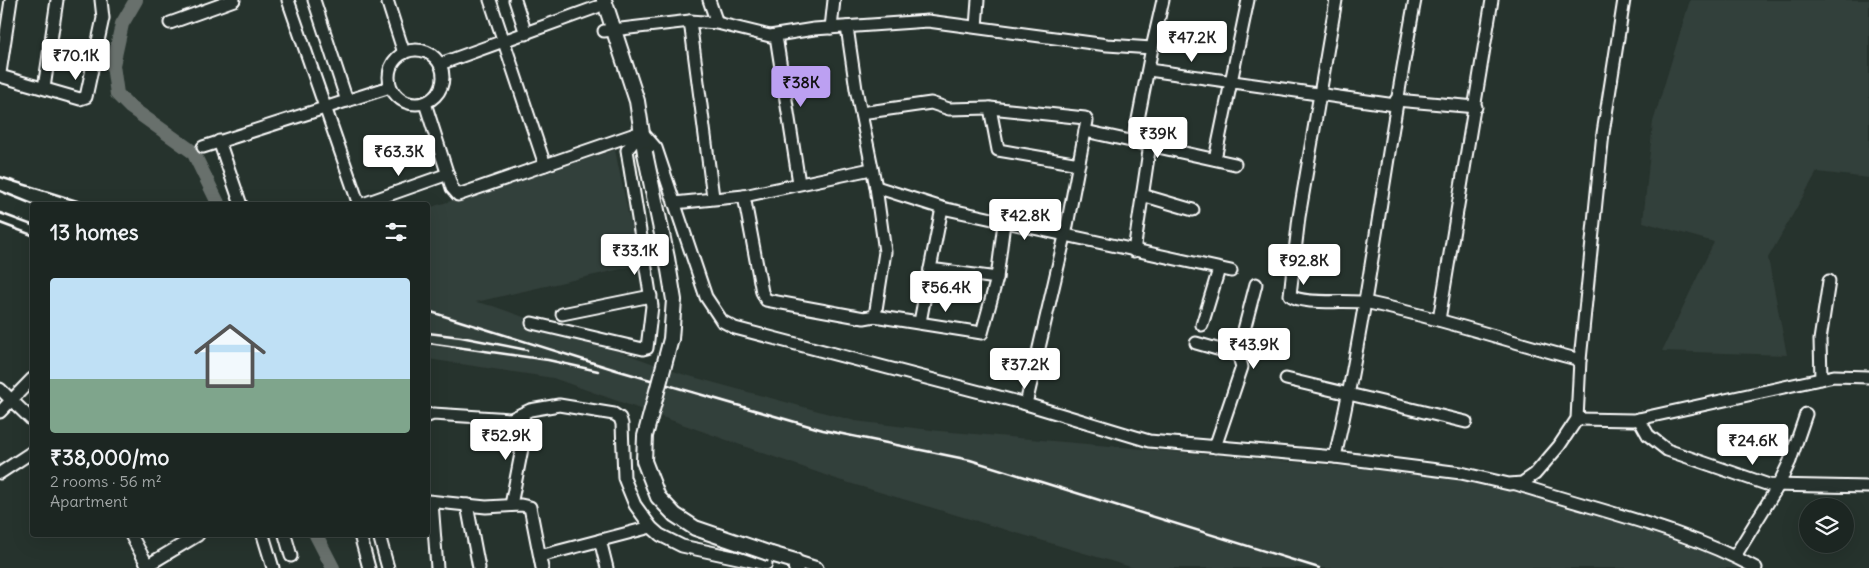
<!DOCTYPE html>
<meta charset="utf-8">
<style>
:root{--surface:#1c2622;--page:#252e2a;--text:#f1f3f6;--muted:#a0a5a5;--line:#3a4340;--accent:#bca0f2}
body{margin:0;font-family:Delius,sans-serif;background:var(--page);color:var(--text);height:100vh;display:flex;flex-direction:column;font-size:19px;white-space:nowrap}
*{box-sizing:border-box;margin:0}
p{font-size:16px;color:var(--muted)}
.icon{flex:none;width:28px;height:28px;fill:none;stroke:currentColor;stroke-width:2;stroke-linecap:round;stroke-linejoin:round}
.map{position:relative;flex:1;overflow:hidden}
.side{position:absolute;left:30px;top:202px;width:400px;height:335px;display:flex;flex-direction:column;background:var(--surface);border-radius:5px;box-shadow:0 5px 20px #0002,0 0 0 1px var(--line)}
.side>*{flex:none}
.tools{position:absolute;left:1799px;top:498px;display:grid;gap:10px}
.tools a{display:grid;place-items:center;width:55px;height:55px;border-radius:50%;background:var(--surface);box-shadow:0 5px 20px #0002,0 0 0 1px var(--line);font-size:25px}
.price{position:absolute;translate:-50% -42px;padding:0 11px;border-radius:5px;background:#fff;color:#222;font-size:16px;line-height:32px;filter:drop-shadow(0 1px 2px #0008)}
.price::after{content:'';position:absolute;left:50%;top:30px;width:15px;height:11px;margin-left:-8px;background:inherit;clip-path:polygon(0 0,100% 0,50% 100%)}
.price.active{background:var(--accent);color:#111}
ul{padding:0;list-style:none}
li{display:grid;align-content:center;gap:10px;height:265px;padding:0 20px}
li span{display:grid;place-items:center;height:155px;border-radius:5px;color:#555}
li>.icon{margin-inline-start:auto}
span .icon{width:90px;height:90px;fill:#fffc;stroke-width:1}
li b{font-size:21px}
h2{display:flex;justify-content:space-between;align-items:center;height:60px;padding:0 20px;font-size:21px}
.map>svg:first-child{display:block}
</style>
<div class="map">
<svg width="1869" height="568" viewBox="0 0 1869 568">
<rect width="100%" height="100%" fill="#26332d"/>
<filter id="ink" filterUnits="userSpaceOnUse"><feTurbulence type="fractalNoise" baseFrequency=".02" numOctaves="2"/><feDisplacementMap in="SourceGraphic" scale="10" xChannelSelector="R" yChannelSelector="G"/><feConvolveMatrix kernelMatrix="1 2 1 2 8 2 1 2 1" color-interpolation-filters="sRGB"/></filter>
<g filter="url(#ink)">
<g fill="#333f3a">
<path d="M 1690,0 L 1869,0 L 1869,178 L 1817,172 L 1768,258 L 1787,355 L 1662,351 L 1714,242 L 1643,222 L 1653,122 Z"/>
<path d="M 615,150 L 639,265 L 476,302 L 493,306 L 682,374 L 855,421 L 940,431 L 1430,474 L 1541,498 L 1682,541 L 1747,568 L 1134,568 L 839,480 L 553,378 L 428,359 L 428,208 Z"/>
</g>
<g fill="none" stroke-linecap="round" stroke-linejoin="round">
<g stroke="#67706c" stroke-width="14">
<path d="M 136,0 L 122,24 L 113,65 L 117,94 L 130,107 L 193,152 L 219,205"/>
<path d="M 316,535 L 333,568"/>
</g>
<defs>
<g id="minor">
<path d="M 288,0 L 359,205"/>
<path d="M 314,0 L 347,101"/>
<path d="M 387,0 L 404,53"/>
<path d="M 490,0 L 545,165"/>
<path d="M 515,0 L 526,34"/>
<path d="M 709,0 L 717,23 L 770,36 L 814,29 L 928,21 L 1107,45 L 1152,48 L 1163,0"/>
<path d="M 1336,0 L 1299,217 L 1290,295 C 1302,306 1352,299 1369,303 C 1441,318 1510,342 1580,360"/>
<path d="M 170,23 L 234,0"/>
<path d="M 976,27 L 978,0"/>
<path d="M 831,28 L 834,0"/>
<path d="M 604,31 L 690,21"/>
<path d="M 776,36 L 799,183"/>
<circle cx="416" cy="77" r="27"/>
<path d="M 440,64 L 597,7"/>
<path d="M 1149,70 L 1395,105"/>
<path d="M 0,73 L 11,0"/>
<path d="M 0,76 L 80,99 L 86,97 L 103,18 L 101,0"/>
<path d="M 44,88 L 57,0"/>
<path d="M 1396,100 L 1476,107"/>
<path d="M 425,103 L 452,188 L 458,195 L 638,133"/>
<path d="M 861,113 L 931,103 L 949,109 L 990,108"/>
<path d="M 1085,131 L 1235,164"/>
<path d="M 642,132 L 656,148 L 706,297 L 722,321 L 735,328 L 1026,404 L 1149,441 L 1335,457 L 1461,473 L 1509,484 L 1522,483 L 1535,474 L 1559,446 L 1577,419 L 1580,360 L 1603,133 L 1624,0"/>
<path d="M 1134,140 L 1152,48"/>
<path d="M 219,141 L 241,205"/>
<path d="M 203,147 L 390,87"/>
<path d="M 1215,159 L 1248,0"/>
<path d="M 876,187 L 942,208 L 1231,271"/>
<path d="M 1142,195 L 1193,210"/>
<path d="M 744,196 L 871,169"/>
<path d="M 713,197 L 690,21 L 717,23"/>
<path d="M 674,203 L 744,196 L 762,292 L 766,300 L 864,318 L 875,316 L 885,252 L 876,187 L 856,89 L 847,27"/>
<path d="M 360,205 L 448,174"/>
<path d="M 942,208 L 930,269 L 997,278 L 1004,223"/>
<path d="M 1134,251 L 1150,144"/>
<path d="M 562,314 L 651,296"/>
<path d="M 874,316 L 982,333 L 997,278"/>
<path d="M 1439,320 L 1492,0"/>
<path d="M 920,322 L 930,269"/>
<path d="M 532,323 L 643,349 L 647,348 L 652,306 L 627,150 L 642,132"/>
<path d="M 1202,325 L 1219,269"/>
<path d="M 1196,343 L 1238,355"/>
<path d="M 1286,379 L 1466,422"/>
<path d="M 1821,379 L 1820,340 L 1829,281"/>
<path d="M 0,389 L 32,420"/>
<path d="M 1026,404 L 1065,236 L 1085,131 L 1087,121 L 1085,118 L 990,108 L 998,150 L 1079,164"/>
<path d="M 0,412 L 32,379"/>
<path d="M 428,416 L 433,414 L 511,419 L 530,410 L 559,405 L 614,414 L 620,418 L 622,424 L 624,478 L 635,505 L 651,527 L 660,535 L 682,546 L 766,564"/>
<path d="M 1577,419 L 1634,420 L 1834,376 L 1869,377"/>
<path d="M 1639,419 L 1648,435 L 1667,450 L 1769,485 L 1869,487"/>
<path d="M 1215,447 L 1242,367 L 1238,353 L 1256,284"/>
<path d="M 1335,457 C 1369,306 1386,152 1415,0"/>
<path d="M 0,473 L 32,452"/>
<path d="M 1516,484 C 1595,510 1683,528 1756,568"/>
<path d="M 428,501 L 486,507 L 521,505 L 530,507 L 542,568"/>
<path d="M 432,502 L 437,568"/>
<path d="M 467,505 L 479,568"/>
<path d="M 511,505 L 526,428 L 522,414"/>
<path d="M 131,535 L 149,568"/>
<path d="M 263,535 L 273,568"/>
<path d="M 285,535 L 291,556"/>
<path d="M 360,535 L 369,568"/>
<path d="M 379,535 L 388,568"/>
<path d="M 600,540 L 607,568"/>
<path d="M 540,556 L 651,527"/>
<path d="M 1735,556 L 1778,486 L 1790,461 L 1806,414"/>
<path d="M 795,561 L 817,568"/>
<path d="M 148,565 L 198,535"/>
</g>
<g id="major">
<path d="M 604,0 L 637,101 L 645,153"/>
<path d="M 771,554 L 795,561 L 796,568"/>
</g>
</defs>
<use href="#minor" stroke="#fff" stroke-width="15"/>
<use href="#major" stroke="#fff" stroke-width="18"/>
<use href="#minor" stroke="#26332d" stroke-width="11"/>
<use href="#major" stroke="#26332d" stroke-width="14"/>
<g stroke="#fff" stroke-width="2.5">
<path d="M 0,177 L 90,205"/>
<path d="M 0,191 L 35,205"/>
<path d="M 0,213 L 32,225"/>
<path d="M 0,223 L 32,235"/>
<path d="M 428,311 L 616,370 L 823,430 L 970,460 L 1319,568"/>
<path d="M 428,333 L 461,337 L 527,350"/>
<path d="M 428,343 L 548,360 L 598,371"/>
</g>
<defs>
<path id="major-bridge" d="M 645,153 L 667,258 L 674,300 L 671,339 L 645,436 L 644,461 L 658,497 L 675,515 L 695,528 L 771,554"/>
</defs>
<use href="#major-bridge" stroke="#fff" stroke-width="18" stroke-linecap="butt"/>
<use href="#major-bridge" stroke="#26332d" stroke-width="14"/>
</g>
</g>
</svg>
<div class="tools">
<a><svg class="icon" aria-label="layers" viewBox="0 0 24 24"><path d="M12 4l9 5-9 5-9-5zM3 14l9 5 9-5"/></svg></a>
</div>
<b class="price" style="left:1192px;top:63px">₹47.2K</b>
<b class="price" style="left:76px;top:81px">₹70.1K</b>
<b class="price active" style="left:801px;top:108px">₹38K</b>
<b class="price" style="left:1158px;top:159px">₹39K</b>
<b class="price" style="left:399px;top:177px">₹63.3K</b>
<b class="price" style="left:1025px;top:241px">₹42.8K</b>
<b class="price" style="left:635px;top:276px">₹33.1K</b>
<b class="price" style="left:1304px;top:286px">₹92.8K</b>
<b class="price" style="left:946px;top:313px">₹56.4K</b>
<b class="price" style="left:1254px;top:370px">₹43.9K</b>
<b class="price" style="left:1025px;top:390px">₹37.2K</b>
<b class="price" style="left:506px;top:461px">₹52.9K</b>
<b class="price" style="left:1753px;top:466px">₹24.6K</b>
<section class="side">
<h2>13 homes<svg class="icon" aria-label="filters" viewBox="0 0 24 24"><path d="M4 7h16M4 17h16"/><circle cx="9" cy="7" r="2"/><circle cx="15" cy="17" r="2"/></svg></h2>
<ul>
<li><span style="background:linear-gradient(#bfe0f5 65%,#7fa58c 0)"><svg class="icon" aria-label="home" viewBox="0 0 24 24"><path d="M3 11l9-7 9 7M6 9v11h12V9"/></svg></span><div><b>₹38,000/mo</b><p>2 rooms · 56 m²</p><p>Apartment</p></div></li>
</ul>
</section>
</div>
